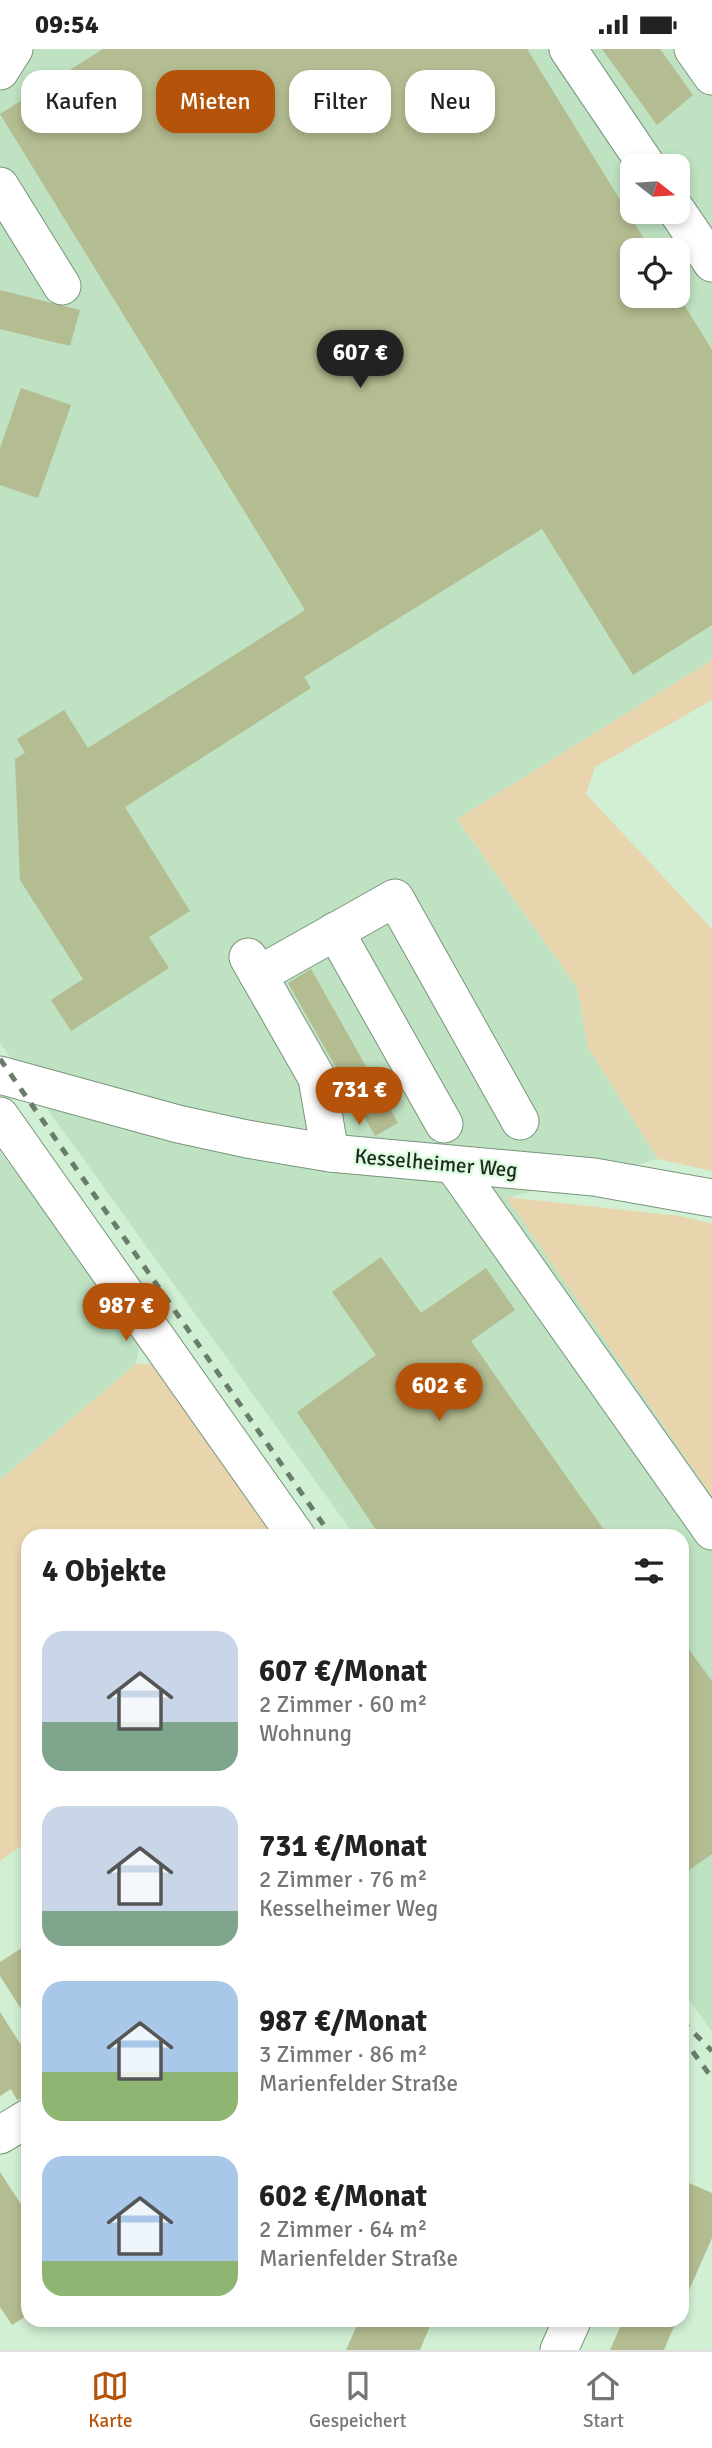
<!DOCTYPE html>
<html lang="de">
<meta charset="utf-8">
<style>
:root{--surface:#fff;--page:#f2f2f2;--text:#222;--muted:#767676;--line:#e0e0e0;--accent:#b45309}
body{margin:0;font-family:Signika,sans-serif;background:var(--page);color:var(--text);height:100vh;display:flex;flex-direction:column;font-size:26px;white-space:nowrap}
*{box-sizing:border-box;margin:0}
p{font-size:23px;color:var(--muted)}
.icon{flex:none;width:38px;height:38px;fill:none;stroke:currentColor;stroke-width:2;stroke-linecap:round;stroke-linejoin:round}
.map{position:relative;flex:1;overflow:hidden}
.side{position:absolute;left:21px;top:1480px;width:668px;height:798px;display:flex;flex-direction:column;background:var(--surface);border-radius:21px;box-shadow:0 4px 10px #0003}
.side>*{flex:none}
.top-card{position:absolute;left:21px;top:21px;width:670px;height:63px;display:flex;gap:14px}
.needle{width:46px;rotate:107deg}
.fabs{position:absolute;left:620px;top:105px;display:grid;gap:14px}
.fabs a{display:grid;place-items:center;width:70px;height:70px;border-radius:14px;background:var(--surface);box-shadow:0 4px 10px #0003;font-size:35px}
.price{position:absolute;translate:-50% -60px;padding:0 16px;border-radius:24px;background:var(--accent);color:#fff;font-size:23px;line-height:46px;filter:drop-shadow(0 2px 4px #0008)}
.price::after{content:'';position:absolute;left:50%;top:42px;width:21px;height:16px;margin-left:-10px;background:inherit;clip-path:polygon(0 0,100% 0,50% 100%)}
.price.active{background:#222;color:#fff}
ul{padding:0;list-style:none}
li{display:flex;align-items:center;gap:21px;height:175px;padding:0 21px}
li span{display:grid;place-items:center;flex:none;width:196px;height:140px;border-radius:21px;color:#555}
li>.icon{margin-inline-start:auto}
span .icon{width:84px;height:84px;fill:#fffc;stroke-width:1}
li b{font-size:30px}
h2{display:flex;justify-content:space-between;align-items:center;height:84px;padding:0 21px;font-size:30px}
.pill{padding:0 24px;border-radius:21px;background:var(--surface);box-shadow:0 4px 10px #0003;font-size:24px;line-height:63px}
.pill.active{background:var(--accent);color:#fff}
.status{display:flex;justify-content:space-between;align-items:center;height:49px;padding:0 35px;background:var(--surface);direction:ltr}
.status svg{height:19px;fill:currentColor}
.dock{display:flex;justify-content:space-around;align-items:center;height:98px;border-top:2px solid var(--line);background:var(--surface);font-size:19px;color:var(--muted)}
.dock a{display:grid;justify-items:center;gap:4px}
.dock .active{color:var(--accent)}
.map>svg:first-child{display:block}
</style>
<div class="status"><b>09:54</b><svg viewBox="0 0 49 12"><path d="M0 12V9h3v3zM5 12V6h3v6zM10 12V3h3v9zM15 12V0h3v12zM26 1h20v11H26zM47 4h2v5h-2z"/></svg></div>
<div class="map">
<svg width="712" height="2301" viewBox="0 0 712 2301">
<rect width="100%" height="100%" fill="#d1efd3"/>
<g fill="#bee2c2" fill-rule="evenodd">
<path d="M 0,0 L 712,0 L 712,611 L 457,771 L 577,938 L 588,998 L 658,1110 L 507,1149 L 712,1447 L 712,1983 L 683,1942 L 682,1488 L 355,1487 L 0,994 ZM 632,117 L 677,117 L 677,163 L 632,163 ZM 632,201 L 677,201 L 677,247 L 632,247 Z"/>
<path d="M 0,1103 L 136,1279 L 140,1295 L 136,1315 L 0,1431 Z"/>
</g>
<g fill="#e8d5ae">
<path d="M 712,611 L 712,651 L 595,718 L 586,745 L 712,880 L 712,1122 L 658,1110 L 588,998 L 577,938 L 457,770 Z"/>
<path d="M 506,1148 L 680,1167 L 712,1175 L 712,1447 Z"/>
<path d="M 136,1315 L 162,1316 L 278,1487 L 28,1488 L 28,1792 L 0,1812 L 0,1431 Z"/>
</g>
<g fill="#b4bc91">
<path d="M 103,0 L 527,0 L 651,201 L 632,201 L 632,247 L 677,247 L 677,244 L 712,301 L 712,576 L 633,626 L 542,480 L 304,628 L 311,639 L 125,758 L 190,862 L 149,888 L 169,919 L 71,982 L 51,951 L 83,930 L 20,831 L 15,710 L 25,704 L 17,690 L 64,661 L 88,699 L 305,561 L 0,65 Z"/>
<path d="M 602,0 L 660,0 L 693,46 L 657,76 Z"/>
<path d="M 0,241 L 80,261 L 70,297 L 0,280 Z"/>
<path d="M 21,339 L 71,356 L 38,449 L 0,436 L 0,399 Z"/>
<path d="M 311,920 L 398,1074 L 375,1087 L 288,934 Z"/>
<path d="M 381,1208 L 421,1264 L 486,1219 L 515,1261 L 471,1292 L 609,1488 L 381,1488 L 297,1363 L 376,1306 L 332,1243 Z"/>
<path d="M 682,1591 L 712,1632 L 712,1805 L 682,1826 Z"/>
<path d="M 28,1895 L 28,1971 L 0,1927 L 0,1913 Z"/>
<path d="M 0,1963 L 28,2007 L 28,2048 L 17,2051 L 11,2040 L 0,2047 Z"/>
<path d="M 0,2123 L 28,2166 L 28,2266 L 12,2276 L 0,2258 Z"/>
<path d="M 682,2131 L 712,2144 L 712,2189 L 682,2257 Z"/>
<path d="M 359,2272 L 432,2272 L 420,2301 L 346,2301 Z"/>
<path d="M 623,2272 L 676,2272 L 664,2301 L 610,2301 Z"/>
</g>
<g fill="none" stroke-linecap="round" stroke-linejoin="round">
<defs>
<g id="minor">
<path d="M 568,0 L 647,117"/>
<path d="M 693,0 L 712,27"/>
<path d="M 0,22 L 14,0"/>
<path d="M 0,137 L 62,237"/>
<path d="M 677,162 L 712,214"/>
<path d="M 335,882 L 444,1075"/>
<path d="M 248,908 L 317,1029 L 330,1104"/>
<path d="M 258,926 L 395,849 L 520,1072"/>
<path d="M 0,1026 L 178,1075 L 247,1090 L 330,1104 L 594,1128 L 712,1149"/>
<path d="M 0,1067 L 297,1488"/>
<path d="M 454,1117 L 712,1482"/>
<path d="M 0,2086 L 28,2069"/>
<path d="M 559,2301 L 572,2272"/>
</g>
</defs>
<use href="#minor" stroke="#79957c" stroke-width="39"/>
<use href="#minor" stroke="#fff" stroke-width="37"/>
<g stroke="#6a7d6c" stroke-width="5" stroke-dasharray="9 9" stroke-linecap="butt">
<path d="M 0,1010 L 332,1488"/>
<path d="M 682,1972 L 712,2002"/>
<path d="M 682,1988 L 712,2029"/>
</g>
</g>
<g text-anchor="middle" stroke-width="5" stroke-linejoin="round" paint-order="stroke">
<g font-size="21" fill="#1f2a20" stroke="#defce0">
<text transform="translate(436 1114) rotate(5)" y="7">Kesselheimer Weg</text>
</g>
</g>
</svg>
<div class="fabs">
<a><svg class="needle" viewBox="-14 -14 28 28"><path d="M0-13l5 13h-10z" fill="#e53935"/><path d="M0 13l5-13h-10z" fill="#767676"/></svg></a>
<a><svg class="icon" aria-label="locate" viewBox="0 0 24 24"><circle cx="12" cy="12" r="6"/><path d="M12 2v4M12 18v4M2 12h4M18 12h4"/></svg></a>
</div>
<b class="price active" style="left:360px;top:341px">607 €</b>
<b class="price" style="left:359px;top:1078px">731 €</b>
<b class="price" style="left:126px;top:1294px">987 €</b>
<b class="price" style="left:439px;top:1374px">602 €</b>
<div class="top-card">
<a class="pill">Kaufen</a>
<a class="pill active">Mieten</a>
<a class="pill">Filter</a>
<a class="pill">Neu</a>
</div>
<section class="side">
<h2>4 Objekte<svg class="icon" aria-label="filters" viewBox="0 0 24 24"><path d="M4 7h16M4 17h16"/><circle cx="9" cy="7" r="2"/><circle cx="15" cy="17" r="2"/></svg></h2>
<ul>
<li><span style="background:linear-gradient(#c9d6e8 65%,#7fa58c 0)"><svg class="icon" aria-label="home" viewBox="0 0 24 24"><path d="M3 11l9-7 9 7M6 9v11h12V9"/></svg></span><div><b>607 €/Monat</b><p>2 Zimmer · 60 m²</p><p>Wohnung</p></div></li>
<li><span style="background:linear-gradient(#c9d6e8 75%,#7fa58c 0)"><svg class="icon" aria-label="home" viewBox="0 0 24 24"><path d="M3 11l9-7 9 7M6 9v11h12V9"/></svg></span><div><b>731 €/Monat</b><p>2 Zimmer · 76 m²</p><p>Kesselheimer Weg</p></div></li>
<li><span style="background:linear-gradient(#a9c7e8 65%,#8fb573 0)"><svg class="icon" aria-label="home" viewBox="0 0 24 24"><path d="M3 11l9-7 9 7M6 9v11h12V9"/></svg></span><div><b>987 €/Monat</b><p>3 Zimmer · 86 m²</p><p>Marienfelder Straße</p></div></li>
<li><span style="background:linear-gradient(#a9c7e8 75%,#8fb573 0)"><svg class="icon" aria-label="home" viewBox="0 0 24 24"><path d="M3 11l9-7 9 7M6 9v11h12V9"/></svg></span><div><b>602 €/Monat</b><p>2 Zimmer · 64 m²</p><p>Marienfelder Straße</p></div></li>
</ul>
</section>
</div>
<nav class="dock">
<a class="active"><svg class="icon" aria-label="map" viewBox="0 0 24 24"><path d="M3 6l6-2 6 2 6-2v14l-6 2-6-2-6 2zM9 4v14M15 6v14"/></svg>Karte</a>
<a><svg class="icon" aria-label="saved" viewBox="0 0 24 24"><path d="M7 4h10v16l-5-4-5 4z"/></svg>Gespeichert</a>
<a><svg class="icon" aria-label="home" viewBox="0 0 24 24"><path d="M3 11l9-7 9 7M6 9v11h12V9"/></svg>Start</a>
</nav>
